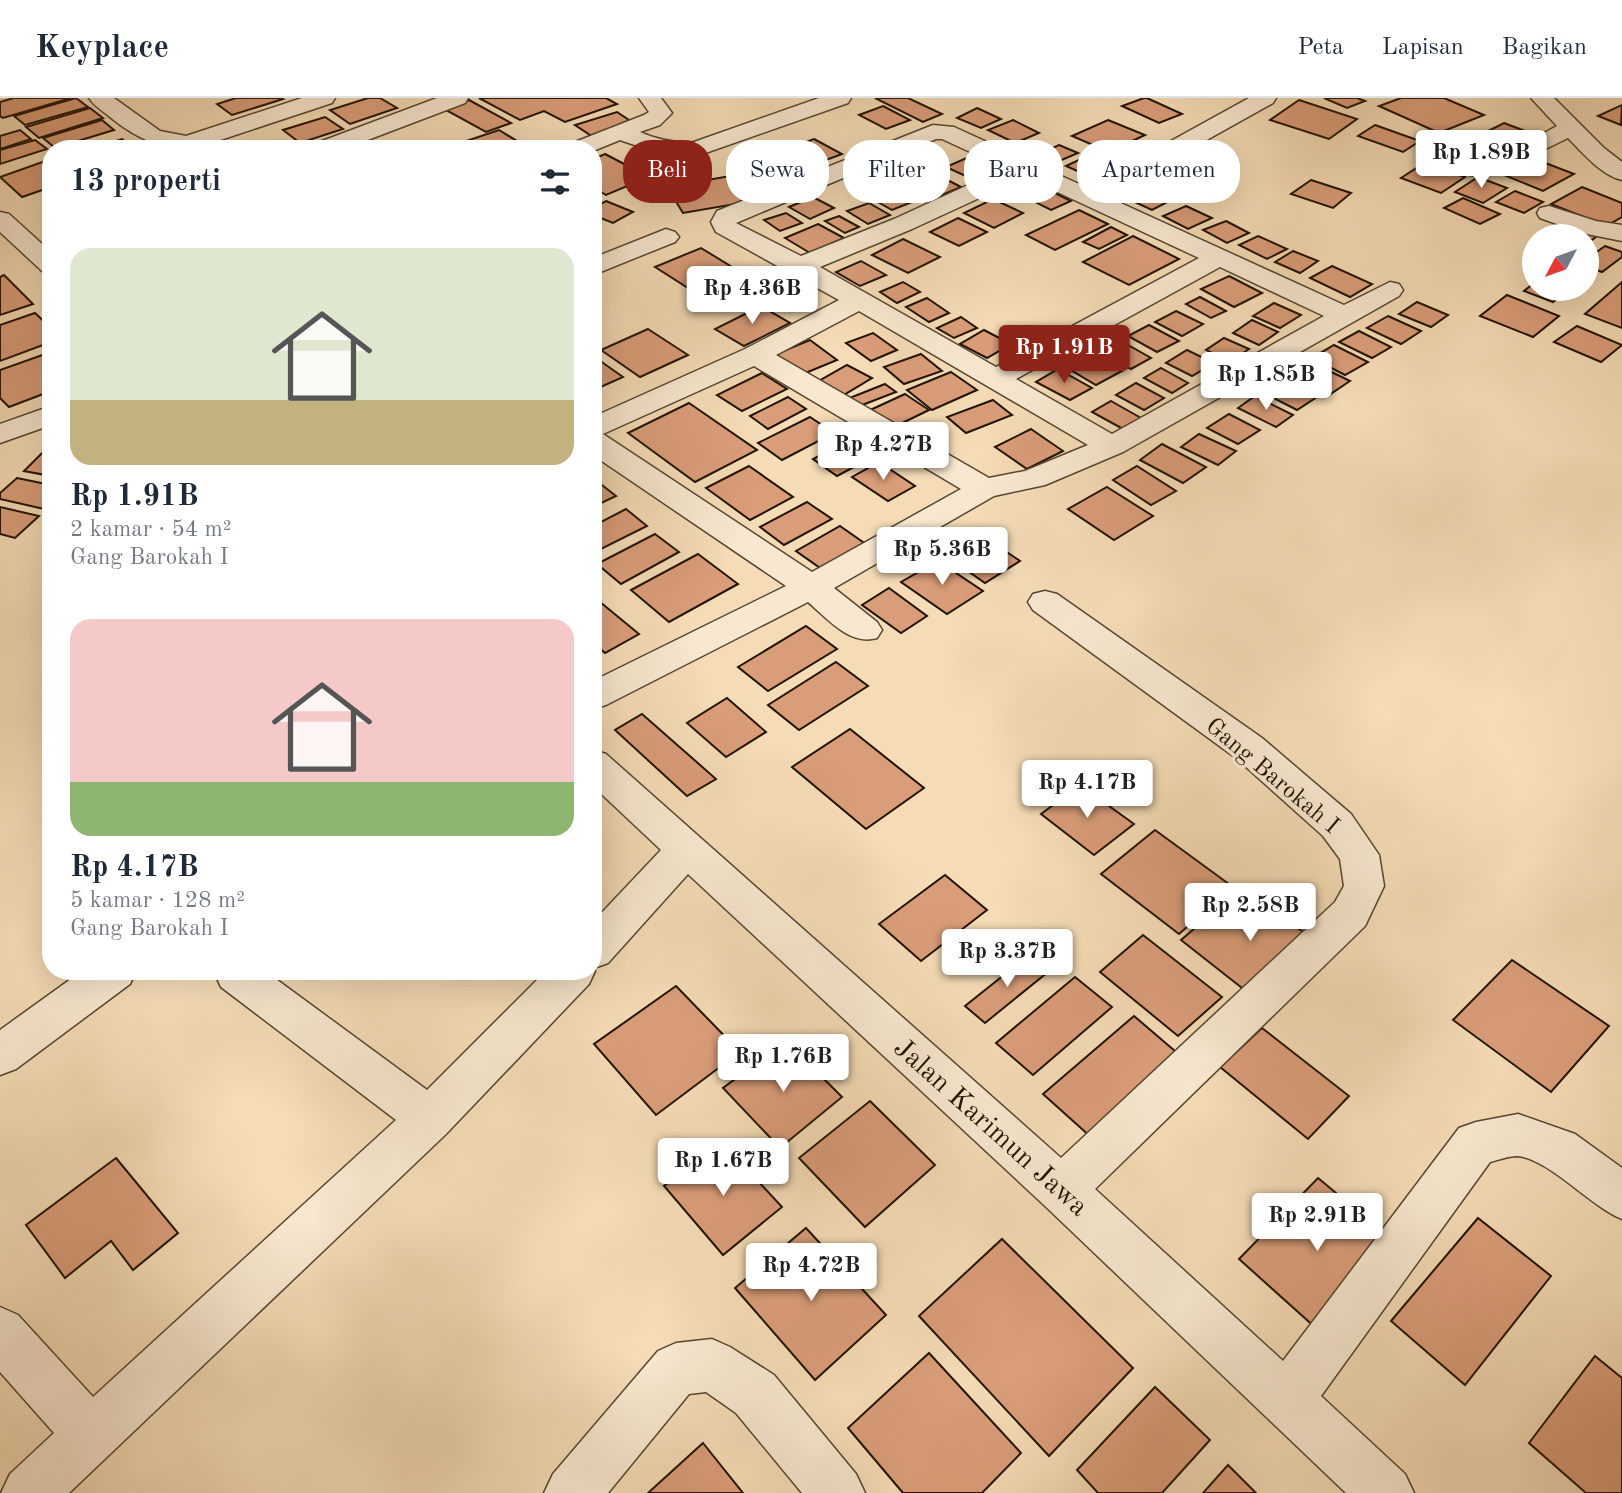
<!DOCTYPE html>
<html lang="id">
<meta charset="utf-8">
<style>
:root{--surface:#fff;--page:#f2f2f3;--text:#1f2937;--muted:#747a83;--line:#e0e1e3;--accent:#8f2418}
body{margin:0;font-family:"Old Standard TT",serif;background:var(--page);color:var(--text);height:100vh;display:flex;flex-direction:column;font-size:26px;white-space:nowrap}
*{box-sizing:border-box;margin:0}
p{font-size:23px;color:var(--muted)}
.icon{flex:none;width:38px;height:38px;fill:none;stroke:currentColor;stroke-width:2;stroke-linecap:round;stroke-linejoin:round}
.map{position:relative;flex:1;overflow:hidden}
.drawer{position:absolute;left:42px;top:42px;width:560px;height:840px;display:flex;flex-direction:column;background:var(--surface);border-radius:28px;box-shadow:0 7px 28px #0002}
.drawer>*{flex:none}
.banner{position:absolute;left:623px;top:42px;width:665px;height:63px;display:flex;gap:14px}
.needle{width:46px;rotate:229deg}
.fabs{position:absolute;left:1522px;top:126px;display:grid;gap:14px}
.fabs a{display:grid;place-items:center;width:77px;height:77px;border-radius:50%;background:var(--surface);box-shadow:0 7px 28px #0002;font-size:35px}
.price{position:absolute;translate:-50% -60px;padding:0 16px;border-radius:7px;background:#fff;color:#222;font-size:23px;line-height:46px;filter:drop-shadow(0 2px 4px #0008)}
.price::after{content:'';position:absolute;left:50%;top:42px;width:21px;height:16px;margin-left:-10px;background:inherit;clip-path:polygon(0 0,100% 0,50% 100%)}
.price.on{background:var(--accent);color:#fff}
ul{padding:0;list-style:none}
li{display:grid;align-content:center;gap:14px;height:371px;padding:0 28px}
li span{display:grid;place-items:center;height:217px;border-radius:21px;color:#555}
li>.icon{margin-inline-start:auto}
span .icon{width:126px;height:126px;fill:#fffc;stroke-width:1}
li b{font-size:30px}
h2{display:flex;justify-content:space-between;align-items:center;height:84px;padding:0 28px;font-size:30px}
.pill{padding:0 24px;border-radius:28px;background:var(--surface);box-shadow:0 7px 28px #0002;font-size:24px;line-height:63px}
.pill.on{background:var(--accent);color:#fff}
header{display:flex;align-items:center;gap:42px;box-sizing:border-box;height:98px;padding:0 35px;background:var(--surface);border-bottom:2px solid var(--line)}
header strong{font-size:33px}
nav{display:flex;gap:38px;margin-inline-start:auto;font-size:24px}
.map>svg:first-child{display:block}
</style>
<header>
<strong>Keyplace</strong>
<nav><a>Peta</a><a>Lapisan</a><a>Bagikan</a></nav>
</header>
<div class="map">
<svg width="1622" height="1395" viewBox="0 0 1622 1395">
<rect width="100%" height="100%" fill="#f5dcb6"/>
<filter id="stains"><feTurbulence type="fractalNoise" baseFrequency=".00286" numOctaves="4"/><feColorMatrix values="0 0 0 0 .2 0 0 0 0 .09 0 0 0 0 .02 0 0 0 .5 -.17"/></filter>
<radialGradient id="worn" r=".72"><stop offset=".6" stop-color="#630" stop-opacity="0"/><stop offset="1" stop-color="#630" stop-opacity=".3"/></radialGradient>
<g fill="#da9d79" stroke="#211304" stroke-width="2">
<path d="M 14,0 L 71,0 L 3,20 L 0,18 L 0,4 Z"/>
<path d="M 76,0 L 88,9 L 25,27 L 14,18 Z"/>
<path d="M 236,0 L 281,0 L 283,1 L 232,17 L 217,6 Z"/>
<path d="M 368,0 L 380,0 L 397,10 L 350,26 L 330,12 Z"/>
<path d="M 479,0 L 606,0 L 617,6 L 565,24 L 544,13 L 520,22 Z"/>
<path d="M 875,0 L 908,0 L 942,16 L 923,24 Z"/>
<path d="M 1144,0 L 1147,0 L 1182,16 L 1159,25 L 1122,8 Z"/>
<path d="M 1324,0 L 1357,0 L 1365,3 L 1347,10 Z"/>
<path d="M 1401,0 L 1444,0 L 1484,17 L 1439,35 L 1379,8 Z"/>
<path d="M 469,2 L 511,25 L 486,34 L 444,11 Z"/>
<path d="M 1299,2 L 1357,21 L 1329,41 L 1270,22 Z"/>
<path d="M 1622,7 L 1621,27 L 1598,18 Z"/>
<path d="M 883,8 L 910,22 L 886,31 L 859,17 Z"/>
<path d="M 90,10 L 103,20 L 39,40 L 26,29 Z"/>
<path d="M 977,10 L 1001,21 L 981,30 L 957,20 Z"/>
<path d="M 617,14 L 635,26 L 593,39 L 575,27 Z"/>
<path d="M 325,19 L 343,31 L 300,45 L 283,32 Z"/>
<path d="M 102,22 L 114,32 L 55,50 L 43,40 Z"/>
<path d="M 1013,22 L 1039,35 L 1015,45 L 988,32 Z"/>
<path d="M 1108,22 L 1145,37 L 1109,54 L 1072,38 Z"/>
<path d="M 1504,25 L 1538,38 L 1498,58 L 1464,45 Z"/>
<path d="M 1375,27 L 1420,43 L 1403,54 L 1358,38 Z"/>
<path d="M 20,32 L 31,41 L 0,51 L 0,38 Z"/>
<path d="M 499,32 L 530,51 L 464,51 L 457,46 Z"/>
<path d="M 1436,38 L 1479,53 L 1462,63 L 1419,47 Z"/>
<path d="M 122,41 L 134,51 L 92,51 Z"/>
<path d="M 814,41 L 842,56 L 813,67 L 786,51 Z"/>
<path d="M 35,42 L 47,51 L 0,66 L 0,52 Z"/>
<path d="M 1059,47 L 1078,55 L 1057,64 L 1039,56 Z"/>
<path d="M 605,56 L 649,79 L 606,97 L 593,89 L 593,61 Z"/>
<path d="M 971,58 L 998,70 L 972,81 L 946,69 Z"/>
<path d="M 1085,59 L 1114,72 L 1095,81 L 1066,68 Z"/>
<path d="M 51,61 L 51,89 L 22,99 L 0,79 Z"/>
<path d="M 1535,61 L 1574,76 L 1543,93 L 1504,77 Z"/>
<path d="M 1424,65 L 1465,79 L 1441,95 L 1401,80 Z"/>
<path d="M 936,76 L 961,89 L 926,104 L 901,90 Z"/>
<path d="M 1129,77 L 1147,87 L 1127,95 L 1109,85 Z"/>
<path d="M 730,78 L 747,104 L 683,115 L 667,89 Z"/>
<path d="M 1478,79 L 1507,90 L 1483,105 L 1455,94 Z"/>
<path d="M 1311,82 L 1351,95 L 1333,110 L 1291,96 Z"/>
<path d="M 1033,84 L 1071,103 L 1051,112 L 1013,93 Z"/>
<path d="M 1154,88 L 1179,98 L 1152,112 L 1128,101 Z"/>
<path d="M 1582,89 L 1622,105 L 1622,119 L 1606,128 L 1551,106 Z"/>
<path d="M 886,90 L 912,104 L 892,112 L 867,98 Z"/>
<path d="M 1515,93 L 1543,104 L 1524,115 L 1496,104 Z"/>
<path d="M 813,99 L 834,110 L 810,121 L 789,109 Z"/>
<path d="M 1463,100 L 1500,116 L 1480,126 L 1444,110 Z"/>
<path d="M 993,101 L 1023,115 L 994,130 L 964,115 Z"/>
<path d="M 606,103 L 633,114 L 613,125 L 593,117 L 593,110 Z"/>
<path d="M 869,105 L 890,117 L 868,126 L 847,113 Z"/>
<path d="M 1186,108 L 1212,120 L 1188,131 L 1163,118 Z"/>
<path d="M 1079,112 L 1108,126 L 1055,152 L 1026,137 Z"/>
<path d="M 786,115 L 802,125 L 780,133 L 764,122 Z"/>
<path d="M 839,118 L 859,129 L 845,135 L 825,123 Z"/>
<path d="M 958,120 L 987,134 L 959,148 L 930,134 Z"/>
<path d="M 1226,123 L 1249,135 L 1227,145 L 1203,132 Z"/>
<path d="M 818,126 L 844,140 L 810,155 L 785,140 Z"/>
<path d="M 1563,126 L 1597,138 L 1587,146 L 1587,138 L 1547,138 Z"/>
<path d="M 1111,129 L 1127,137 L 1099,151 L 1083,144 Z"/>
<path d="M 1133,138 L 1179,161 L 1129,187 L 1083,164 Z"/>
<path d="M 1258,138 L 1287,151 L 1267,161 L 1239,147 Z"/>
<path d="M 903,141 L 940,159 L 908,175 L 872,157 Z"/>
<path d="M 1605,148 L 1622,154 L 1622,159 L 1602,174 L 1587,168 L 1587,161 Z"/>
<path d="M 701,150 L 742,175 L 696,195 L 655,169 Z"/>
<path d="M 1293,153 L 1318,163 L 1300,175 L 1275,164 Z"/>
<path d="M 861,163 L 886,177 L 860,188 L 836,174 Z"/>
<path d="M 1332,168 L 1372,186 L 1350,199 L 1310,180 Z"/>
<path d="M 776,175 L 805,192 L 775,206 L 746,188 Z"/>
<path d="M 4,177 L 33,206 L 0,217 L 0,179 Z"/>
<path d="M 1229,178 L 1262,195 L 1234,209 L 1201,191 Z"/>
<path d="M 903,184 L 920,194 L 897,205 L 880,194 Z"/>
<path d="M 1535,184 L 1535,191 L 1569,191 L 1553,204 L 1524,193 Z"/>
<path d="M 1622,184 L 1622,230 L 1585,216 Z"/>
<path d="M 1507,197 L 1559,218 L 1533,239 L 1480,218 Z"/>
<path d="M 1200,199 L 1226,213 L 1211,220 L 1186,206 Z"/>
<path d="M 927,200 L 949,215 L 929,224 L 906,209 Z"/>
<path d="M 1417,204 L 1448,217 L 1431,229 L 1399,216 Z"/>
<path d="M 1274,205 L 1301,217 L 1280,230 L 1253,218 Z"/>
<path d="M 761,208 L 790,225 L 744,248 L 715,231 Z"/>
<path d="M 1176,213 L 1203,226 L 1182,238 L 1155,224 Z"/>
<path d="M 35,215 L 51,230 L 51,244 L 0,263 L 0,227 Z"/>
<path d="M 1388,218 L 1421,233 L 1401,246 L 1367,230 Z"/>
<path d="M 961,219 L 977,230 L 954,240 L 937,230 Z"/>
<path d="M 1252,222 L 1278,234 L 1259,247 L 1233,235 Z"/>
<path d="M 1149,227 L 1179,243 L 1157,254 L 1128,238 Z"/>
<path d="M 1577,228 L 1622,247 L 1601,264 L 1554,244 Z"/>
<path d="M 648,231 L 688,257 L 640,279 L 601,252 Z"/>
<path d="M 984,232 L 1011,246 L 987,260 L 960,246 Z"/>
<path d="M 1359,233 L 1391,249 L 1372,260 L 1339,244 Z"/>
<path d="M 873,235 L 897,252 L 871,263 L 846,245 Z"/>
<path d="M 1224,240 L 1249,251 L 1230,264 L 1206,252 Z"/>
<path d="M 810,242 L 837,262 L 803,276 L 776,256 Z"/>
<path d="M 1121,243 L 1151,260 L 1131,271 L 1101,254 Z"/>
<path d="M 1334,247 L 1368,264 L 1345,277 L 1312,260 Z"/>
<path d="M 1187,252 L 1214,265 L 1192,278 L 1166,265 Z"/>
<path d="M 51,254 L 51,293 L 9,309 L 0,300 L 0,272 Z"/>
<path d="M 921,256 L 942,273 L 904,286 L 884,269 Z"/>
<path d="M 1094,257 L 1122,273 L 1096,287 L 1069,271 Z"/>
<path d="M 596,260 L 623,279 L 594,292 L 593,261 Z"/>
<path d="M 1309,263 L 1350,283 L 1329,297 L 1288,276 Z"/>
<path d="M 847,267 L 872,280 L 842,298 L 817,284 Z"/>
<path d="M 1161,270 L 1188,285 L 1172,295 L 1144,280 Z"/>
<path d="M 1058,271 L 1092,290 L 1070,302 L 1036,284 Z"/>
<path d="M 951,274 L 977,292 L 932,312 L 907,292 Z"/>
<path d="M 762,275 L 787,291 L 742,313 L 717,297 Z"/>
<path d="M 1284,283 L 1317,299 L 1297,312 L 1264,295 Z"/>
<path d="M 1136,285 L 1164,300 L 1144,312 L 1116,297 Z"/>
<path d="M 885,286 L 896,294 L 857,309 L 847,301 Z"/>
<path d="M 905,296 L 929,312 L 892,330 L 868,313 Z"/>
<path d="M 1255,298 L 1293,317 L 1276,329 L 1238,310 Z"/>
<path d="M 788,299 L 806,311 L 768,331 L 750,318 Z"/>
<path d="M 993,302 L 1012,317 L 966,335 L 947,319 Z"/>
<path d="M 1111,303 L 1141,320 L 1123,331 L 1092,314 Z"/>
<path d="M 689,305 L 757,352 L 695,384 L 628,335 Z"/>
<path d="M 1229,316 L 1260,332 L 1238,346 L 1207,330 Z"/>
<path d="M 810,319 L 834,335 L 782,362 L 758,345 Z"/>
<path d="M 1031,331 L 1063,353 L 1027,371 L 995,349 Z"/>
<path d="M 1199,336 L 1236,353 L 1218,367 L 1181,349 Z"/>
<path d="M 846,343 L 871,360 L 837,378 L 813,361 Z"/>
<path d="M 1162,346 L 1206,369 L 1183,385 L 1140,362 Z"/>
<path d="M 46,351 L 51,352 L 51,378 L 24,373 Z"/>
<path d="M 879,364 L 915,388 L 888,403 L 852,379 Z"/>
<path d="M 749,368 L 793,399 L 750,422 L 706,390 Z"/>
<path d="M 1137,368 L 1176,393 L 1151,407 L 1113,382 Z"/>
<path d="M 17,380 L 51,387 L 51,405 L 44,411 L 0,401 L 0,395 Z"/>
<path d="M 593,380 L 616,398 L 593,409 Z"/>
<path d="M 1107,389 L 1153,418 L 1114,442 L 1068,411 Z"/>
<path d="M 807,404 L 832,421 L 784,447 L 760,429 Z"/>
<path d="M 0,409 L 39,418 L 15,440 L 0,436 Z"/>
<path d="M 626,411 L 647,428 L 593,455 L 593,428 Z"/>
<path d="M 840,428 L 867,447 L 823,472 L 796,453 Z"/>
<path d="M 655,436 L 679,454 L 621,486 L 597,466 Z"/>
<path d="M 983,438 L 1020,463 L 985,485 L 948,459 Z"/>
<path d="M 698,456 L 738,486 L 669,524 L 631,492 Z"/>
<path d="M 938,463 L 983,493 L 947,516 L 901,484 Z"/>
<path d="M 889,490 L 927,518 L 901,535 L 862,507 Z"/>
<path d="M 594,499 L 639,536 L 605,555 L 593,545 Z"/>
<path d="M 806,528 L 837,551 L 768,593 L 738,569 Z"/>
<path d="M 836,564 L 868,588 L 799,632 L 768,607 Z"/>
<path d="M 727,600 L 766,634 L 726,659 L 687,625 Z"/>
<path d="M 642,616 L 716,681 L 687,698 L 615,632 Z"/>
<path d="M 850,631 L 924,690 L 866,731 L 792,669 Z"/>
<path d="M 1080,687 L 1134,726 L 1094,757 L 1041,716 Z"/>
<path d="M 1155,732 L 1233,789 L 1179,836 L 1101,776 Z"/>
<path d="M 945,777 L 987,812 L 921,863 L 879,826 Z"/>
<path d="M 1243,789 L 1318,845 L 1256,901 L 1181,842 Z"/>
<path d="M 1143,837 L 1222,899 L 1178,938 L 1100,874 Z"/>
<path d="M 1029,857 L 1048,874 L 985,925 L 965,908 Z"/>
<path d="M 1512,862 L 1609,928 L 1551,994 L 1453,922 Z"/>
<path d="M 1075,879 L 1112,909 L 1033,977 L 996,945 Z"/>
<path d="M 676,888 L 740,954 L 656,1017 L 594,946 Z"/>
<path d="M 1134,918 L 1182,959 L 1093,1041 L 1043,996 Z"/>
<path d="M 1262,930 L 1349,998 L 1308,1041 L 1220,969 Z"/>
<path d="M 786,943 L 842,999 L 780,1050 L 723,990 Z"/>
<path d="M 870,1003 L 935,1067 L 865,1129 L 799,1060 Z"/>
<path d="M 721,1043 L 782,1109 L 723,1157 L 664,1088 Z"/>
<path d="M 116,1060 L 178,1135 L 133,1172 L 111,1143 L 65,1180 L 26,1127 Z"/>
<path d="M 1318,1080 L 1395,1144 L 1317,1231 L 1239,1161 Z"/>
<path d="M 1478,1120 L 1551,1178 L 1465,1287 L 1391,1223 Z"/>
<path d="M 806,1130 L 886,1217 L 815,1282 L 735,1190 Z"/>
<path d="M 1002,1141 L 1133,1270 L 1049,1358 L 919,1218 Z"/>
<path d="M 929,1255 L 1021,1355 L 982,1395 L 903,1395 L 848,1330 Z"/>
<path d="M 1595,1258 L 1622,1280 L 1622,1395 L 1586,1395 L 1529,1345 Z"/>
<path d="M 1155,1289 L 1210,1342 L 1162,1395 L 1098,1395 L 1077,1372 Z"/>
<path d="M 703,1345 L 743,1395 L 648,1395 Z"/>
<path d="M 1228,1367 L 1256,1395 L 1203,1395 Z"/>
</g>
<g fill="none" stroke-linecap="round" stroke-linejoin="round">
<defs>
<g id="minor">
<path d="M 89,0 L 114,0 L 160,33 L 186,38 L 302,0 L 335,0 L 332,5 L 193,51 C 159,51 136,40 110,19 C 103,13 94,8 89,0 Z"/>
<path d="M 437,0 L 468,0 L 465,5 L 344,51 L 311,51 L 314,46 Z"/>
<path d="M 639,0 L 661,0 L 672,15 L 660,27 L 640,34 C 658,42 675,45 694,44 L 819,0 L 851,0 L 848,5 L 697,58 L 658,55 L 620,42 L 593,53 L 593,51 L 567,51 L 570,46 L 644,17 L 649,14 Z"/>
<path d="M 1249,0 L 1276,0 L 1273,5 L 1187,53 L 1171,53 L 1167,48 L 1171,43 Z"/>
<path d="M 1531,0 L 1554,0 L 1604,50 L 1622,64 L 1622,82 C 1601,77 1583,55 1568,40 L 1494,76 L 1470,77 L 1433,67 L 1429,62 L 1433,57 C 1451,53 1468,65 1487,62 C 1504,59 1540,37 1557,28 Z"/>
<path d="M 933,27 L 954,29 L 1344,207 L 1390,184 L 1399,186 L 1403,192 L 1399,198 L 1123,354 L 1045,387 L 994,398 L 834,490 L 877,524 L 882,532 L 877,540 C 850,548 828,521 808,504 L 606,607 L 593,611 L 593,583 L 786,488 L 593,357 L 593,319 L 745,251 L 839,202 L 716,134 L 711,124 L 717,113 ZM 936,41 L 942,41 L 1005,70 L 894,121 L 801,158 L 736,125 ZM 1025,79 L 1199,160 L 996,269 L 820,169 L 912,131 ZM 1220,169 L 1324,218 L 1112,336 L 1016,281 ZM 859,213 L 1088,347 L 1025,373 L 989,380 L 776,257 ZM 754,268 L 961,391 L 812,474 L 603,336 Z"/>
<path d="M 1549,108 L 1596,123 L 1622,127 L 1622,143 L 1582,135 L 1540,120 L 1537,115 L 1540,110 Z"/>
<path d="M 0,114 L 9,116 L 51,154 L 51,176 L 42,173 L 0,134 Z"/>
<path d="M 666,131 L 675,134 L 679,139 L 675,144 L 593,177 L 593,160 Z"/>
<path d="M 51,308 L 51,327 L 0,345 L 0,326 Z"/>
<path d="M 1045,493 L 1057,496 L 1262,640 L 1351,716 L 1379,757 L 1384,788 L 1365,828 L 1095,1091 L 1283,1263 L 1459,1030 L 1476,1024 L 1518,1016 L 1575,1036 L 1622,1070 L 1622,1121 C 1590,1108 1548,1060 1517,1058 C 1509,1058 1498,1062 1490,1064 L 1321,1298 L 1405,1376 L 1414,1395 L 1346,1395 L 1044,1107 L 688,776 L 608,865 L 594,870 L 595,873 L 589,886 L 446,1036 L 69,1395 L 1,1395 L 10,1376 L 54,1335 L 0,1274 L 0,1209 L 18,1217 L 93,1299 L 396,1022 L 221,889 L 215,876 L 216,873 L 265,873 L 427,992 L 546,873 L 593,873 L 593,824 L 661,752 L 593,688 L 593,652 L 606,656 L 1061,1060 L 1335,804 L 1344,788 L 1340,761 L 1323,738 L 1236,660 L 1033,512 L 1028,504 L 1033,496 Z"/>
<path d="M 82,873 L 136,873 L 130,886 L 16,971 L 0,977 L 0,932 Z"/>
<path d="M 712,1241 L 730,1249 L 774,1277 L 856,1376 L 865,1395 L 802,1395 L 736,1315 L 706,1294 L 689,1296 L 608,1395 L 544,1395 L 553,1376 L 658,1253 L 676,1245 Z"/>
</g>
</defs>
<use href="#minor" stroke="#564530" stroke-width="3"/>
<use href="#minor" fill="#f8e8d0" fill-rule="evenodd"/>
</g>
<g text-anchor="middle" stroke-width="7" stroke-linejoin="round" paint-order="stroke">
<g font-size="24" fill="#211304" stroke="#f8e8d0">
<text transform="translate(1273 677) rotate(40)" y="8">Gang Barokah I</text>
</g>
<g font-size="28" fill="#211304" stroke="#f8e8d0">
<text transform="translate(992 1028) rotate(42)" y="10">Jalan Karimun Jawa</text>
</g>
</g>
<rect width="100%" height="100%" filter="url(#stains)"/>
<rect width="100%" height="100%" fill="url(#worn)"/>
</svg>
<div class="fabs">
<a><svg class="needle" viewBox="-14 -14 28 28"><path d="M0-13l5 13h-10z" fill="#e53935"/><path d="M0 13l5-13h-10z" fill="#747a83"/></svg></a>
</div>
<b class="price" style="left:1481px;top:92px">Rp 1.89B</b>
<b class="price" style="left:752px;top:228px">Rp 4.36B</b>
<b class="price on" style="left:1064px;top:287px">Rp 1.91B</b>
<b class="price" style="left:1266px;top:314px">Rp 1.85B</b>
<b class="price" style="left:883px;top:384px">Rp 4.27B</b>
<b class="price" style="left:942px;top:489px">Rp 5.36B</b>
<b class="price" style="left:1087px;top:722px">Rp 4.17B</b>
<b class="price" style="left:1250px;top:845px">Rp 2.58B</b>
<b class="price" style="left:1007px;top:891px">Rp 3.37B</b>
<b class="price" style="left:783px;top:996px">Rp 1.76B</b>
<b class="price" style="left:723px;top:1100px">Rp 1.67B</b>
<b class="price" style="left:1317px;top:1155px">Rp 2.91B</b>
<b class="price" style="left:811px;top:1205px">Rp 4.72B</b>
<div class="banner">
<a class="pill on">Beli</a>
<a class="pill">Sewa</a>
<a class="pill">Filter</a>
<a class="pill">Baru</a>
<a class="pill">Apartemen</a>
</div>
<section class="drawer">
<h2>13 properti<svg class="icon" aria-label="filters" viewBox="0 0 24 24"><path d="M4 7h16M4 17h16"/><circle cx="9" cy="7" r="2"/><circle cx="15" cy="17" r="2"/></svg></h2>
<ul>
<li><span style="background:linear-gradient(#dfe7d0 70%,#c2b280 0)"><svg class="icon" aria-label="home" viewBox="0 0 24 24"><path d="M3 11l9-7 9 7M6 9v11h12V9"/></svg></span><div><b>Rp 1.91B</b><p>2 kamar · 54 m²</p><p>Gang Barokah I</p></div></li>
<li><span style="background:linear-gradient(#f6c9c9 75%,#8fb573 0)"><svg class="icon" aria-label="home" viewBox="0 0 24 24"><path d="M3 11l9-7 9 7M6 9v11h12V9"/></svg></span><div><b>Rp 4.17B</b><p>5 kamar · 128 m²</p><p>Gang Barokah I</p></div></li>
</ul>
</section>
</div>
